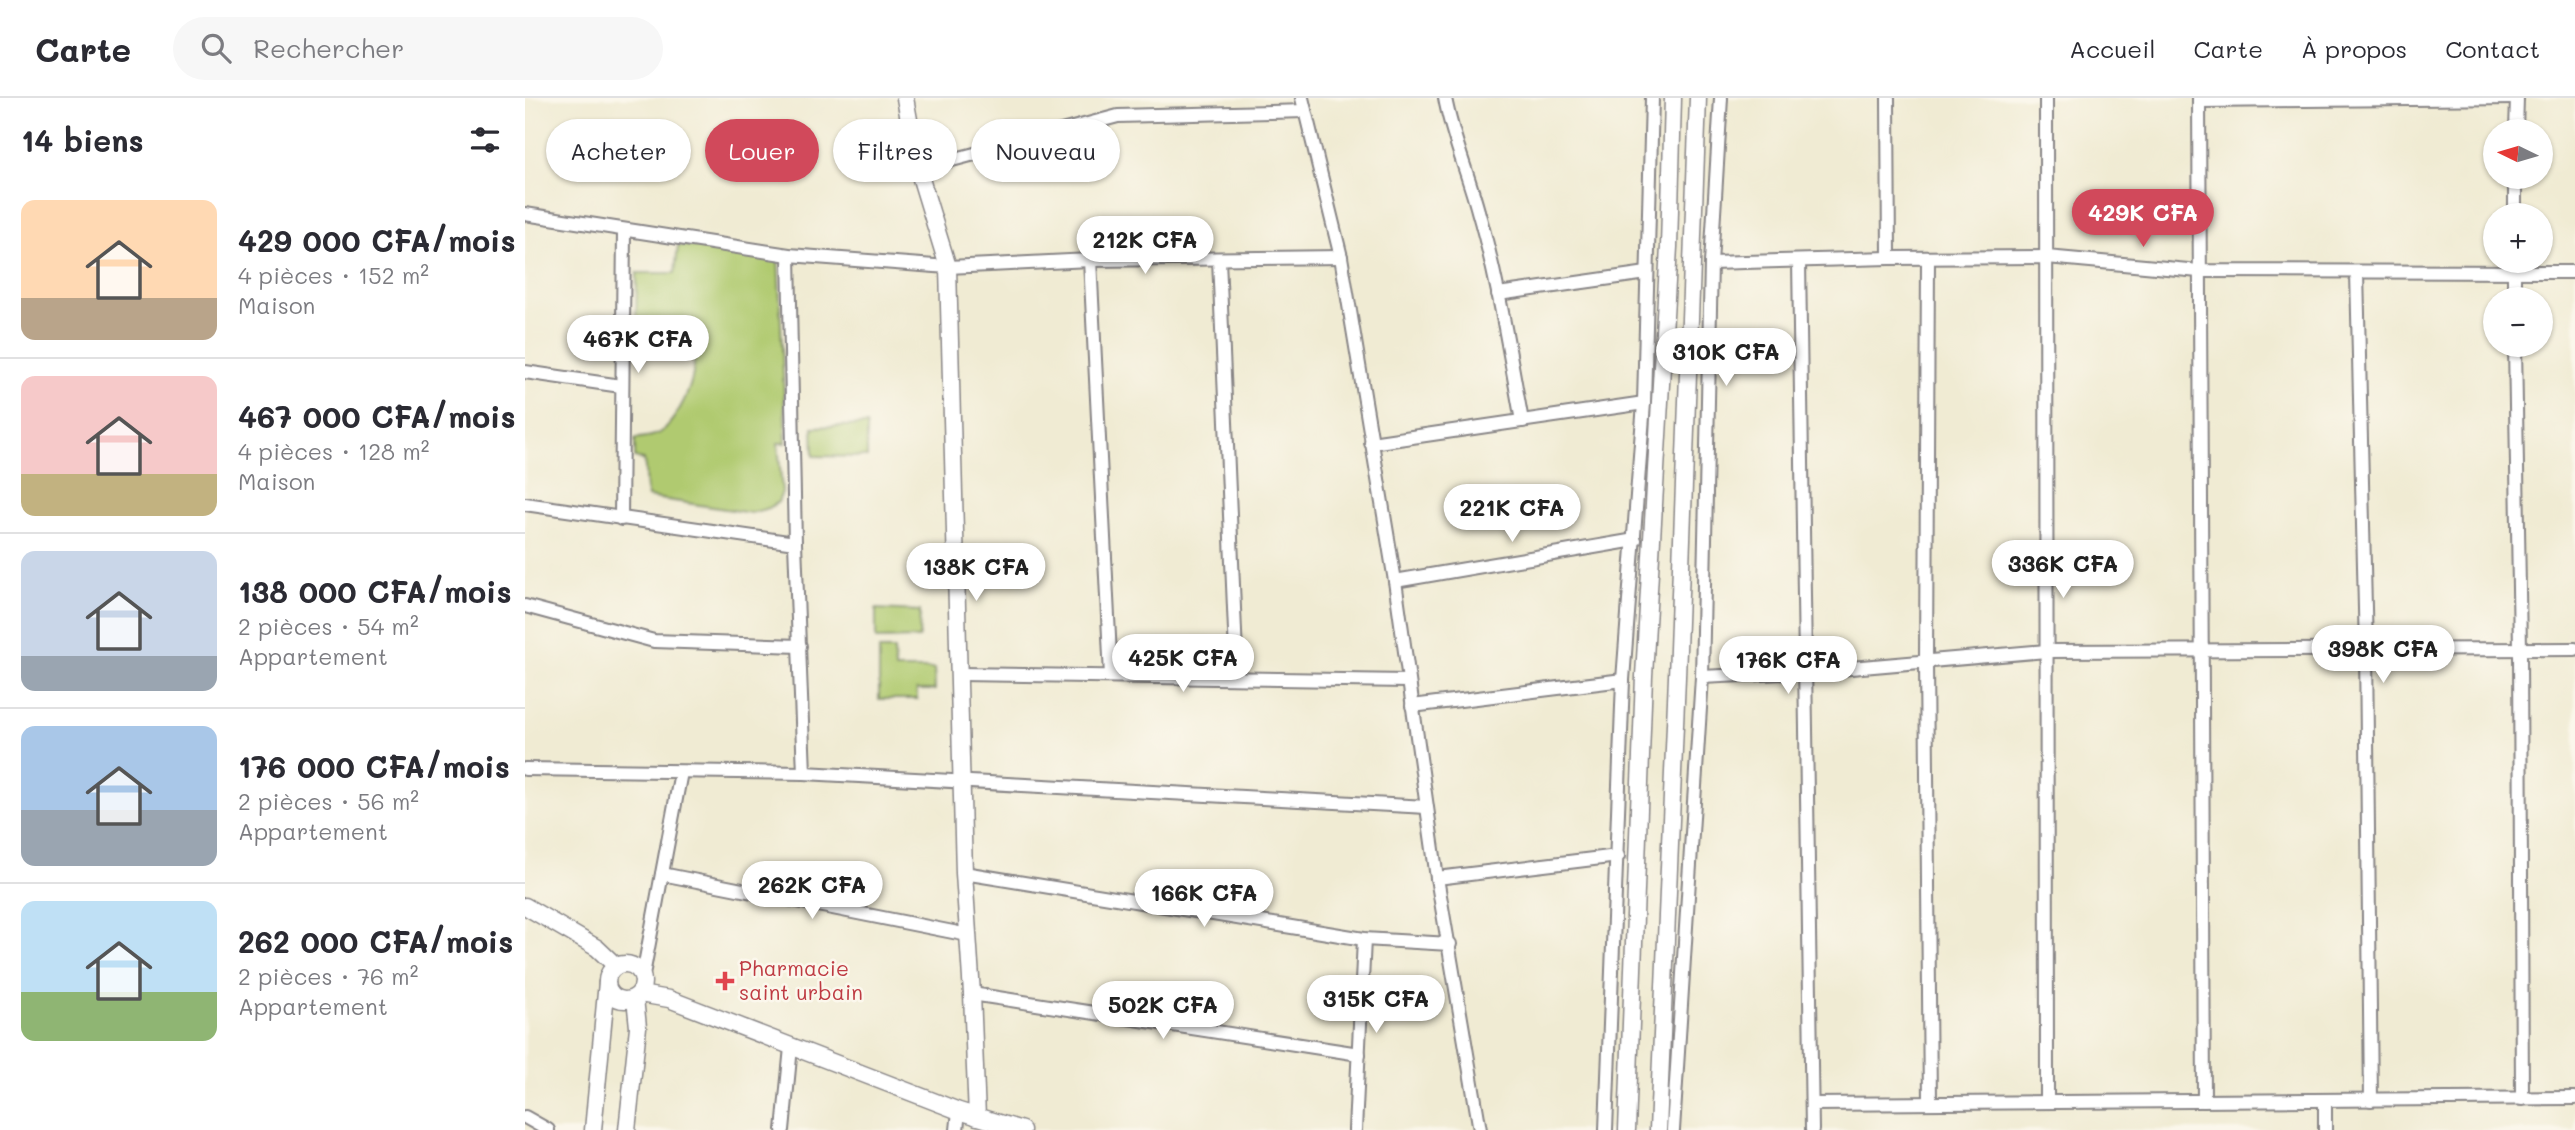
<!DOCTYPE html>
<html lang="fr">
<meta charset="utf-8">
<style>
:root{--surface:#fff;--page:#f7f7f7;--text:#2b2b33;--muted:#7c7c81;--line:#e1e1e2;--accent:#d1495b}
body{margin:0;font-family:Mali,sans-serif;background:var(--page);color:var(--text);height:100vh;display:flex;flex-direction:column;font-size:26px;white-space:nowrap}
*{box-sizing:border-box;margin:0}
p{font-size:23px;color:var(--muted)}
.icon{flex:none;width:38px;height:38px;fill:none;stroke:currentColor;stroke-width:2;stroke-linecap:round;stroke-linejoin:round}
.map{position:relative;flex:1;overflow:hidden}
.details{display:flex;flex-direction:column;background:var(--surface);width:525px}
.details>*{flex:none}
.top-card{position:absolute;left:21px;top:21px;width:665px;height:63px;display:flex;gap:14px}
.needle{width:46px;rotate:275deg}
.controls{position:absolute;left:1958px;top:21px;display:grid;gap:14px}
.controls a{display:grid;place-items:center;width:70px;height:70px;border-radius:50%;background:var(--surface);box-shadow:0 2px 5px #0004;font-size:35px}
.price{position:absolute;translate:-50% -60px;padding:0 16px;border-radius:24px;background:#fff;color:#222;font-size:23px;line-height:46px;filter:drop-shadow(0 2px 4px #0008)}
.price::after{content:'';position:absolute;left:50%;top:42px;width:21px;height:16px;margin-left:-10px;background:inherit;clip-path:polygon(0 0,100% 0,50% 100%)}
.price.current{background:var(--accent);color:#fff}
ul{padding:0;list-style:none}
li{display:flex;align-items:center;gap:21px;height:175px;padding:0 21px}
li+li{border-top:2px solid var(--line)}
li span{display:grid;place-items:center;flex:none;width:196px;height:140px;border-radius:14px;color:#555}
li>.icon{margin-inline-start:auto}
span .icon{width:84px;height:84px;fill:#fffc;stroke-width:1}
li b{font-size:30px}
h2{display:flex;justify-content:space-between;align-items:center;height:84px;padding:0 21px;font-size:30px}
.pill{padding:0 24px;border-radius:32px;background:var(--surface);box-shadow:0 2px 5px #0004;font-size:24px;line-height:63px}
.pill.current{background:var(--accent);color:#fff}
header{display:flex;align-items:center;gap:42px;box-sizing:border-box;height:98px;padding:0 35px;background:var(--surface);border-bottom:2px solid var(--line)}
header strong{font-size:33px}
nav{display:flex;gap:38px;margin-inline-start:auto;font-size:24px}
.search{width:490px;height:63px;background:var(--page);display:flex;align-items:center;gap:18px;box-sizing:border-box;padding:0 24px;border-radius:38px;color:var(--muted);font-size:26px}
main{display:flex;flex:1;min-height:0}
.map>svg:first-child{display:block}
</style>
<header>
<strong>Carte</strong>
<div class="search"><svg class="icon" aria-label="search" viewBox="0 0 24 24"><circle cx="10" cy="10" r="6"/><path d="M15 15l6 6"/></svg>Rechercher</div>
<nav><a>Accueil</a><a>Carte</a><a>À propos</a><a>Contact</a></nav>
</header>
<main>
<section class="details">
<h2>14 biens<svg class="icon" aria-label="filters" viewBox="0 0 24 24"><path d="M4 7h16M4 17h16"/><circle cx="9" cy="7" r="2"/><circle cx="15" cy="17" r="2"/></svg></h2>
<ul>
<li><span style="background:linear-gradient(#ffd9b3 70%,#b9a48a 0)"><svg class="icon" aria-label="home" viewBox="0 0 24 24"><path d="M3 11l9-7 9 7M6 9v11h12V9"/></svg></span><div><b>429 000 CFA/mois</b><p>4 pièces · 152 m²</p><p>Maison</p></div></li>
<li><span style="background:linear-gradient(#f6c9c9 70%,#c2b280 0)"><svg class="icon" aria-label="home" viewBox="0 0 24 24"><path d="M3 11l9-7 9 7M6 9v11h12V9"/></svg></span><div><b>467 000 CFA/mois</b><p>4 pièces · 128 m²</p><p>Maison</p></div></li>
<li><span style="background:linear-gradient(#c9d6e8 75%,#9aa5b1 0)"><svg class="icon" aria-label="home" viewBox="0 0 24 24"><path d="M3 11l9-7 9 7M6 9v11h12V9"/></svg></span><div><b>138 000 CFA/mois</b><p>2 pièces · 54 m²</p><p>Appartement</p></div></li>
<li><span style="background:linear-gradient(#a9c7e8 60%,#9aa5b1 0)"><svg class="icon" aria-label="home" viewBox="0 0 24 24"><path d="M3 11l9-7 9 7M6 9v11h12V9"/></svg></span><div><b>176 000 CFA/mois</b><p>2 pièces · 56 m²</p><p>Appartement</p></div></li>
<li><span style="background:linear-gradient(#bfe0f5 65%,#8fb573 0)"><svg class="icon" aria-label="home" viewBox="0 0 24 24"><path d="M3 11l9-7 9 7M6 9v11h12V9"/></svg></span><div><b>262 000 CFA/mois</b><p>2 pièces · 76 m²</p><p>Appartement</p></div></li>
</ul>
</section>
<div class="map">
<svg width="2050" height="1032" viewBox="0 0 2050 1032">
<rect width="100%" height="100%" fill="#fbf7ec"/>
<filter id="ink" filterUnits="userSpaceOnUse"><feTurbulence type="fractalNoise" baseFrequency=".0143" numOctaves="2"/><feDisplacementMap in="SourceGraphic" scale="14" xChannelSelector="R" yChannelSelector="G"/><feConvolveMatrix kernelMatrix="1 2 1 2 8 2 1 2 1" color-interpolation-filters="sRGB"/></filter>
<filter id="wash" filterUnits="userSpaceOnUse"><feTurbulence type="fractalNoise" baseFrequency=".00686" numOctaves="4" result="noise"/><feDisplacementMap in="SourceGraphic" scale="28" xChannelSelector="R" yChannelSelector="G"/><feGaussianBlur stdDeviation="1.57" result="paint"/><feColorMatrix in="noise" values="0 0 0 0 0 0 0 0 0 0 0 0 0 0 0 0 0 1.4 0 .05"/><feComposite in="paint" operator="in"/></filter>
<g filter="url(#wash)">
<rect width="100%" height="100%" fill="#f0ebd3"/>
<g fill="#b0ca70" stroke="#697656" stroke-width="2">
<path d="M 153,147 L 253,155 L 261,345 L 253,345 L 257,394 L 253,404 L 244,410 L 226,415 L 123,399 C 118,386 122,375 119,362 L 110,360 L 110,341 C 119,339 130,339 136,334 C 156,318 184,262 159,242 C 149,234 124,234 111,232 L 112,175 L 150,175 Z"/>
<path d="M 342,327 L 342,359 L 289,358 L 288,329 Z"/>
<path d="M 351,511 L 395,513 L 394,540 L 351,541 Z"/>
<path d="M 354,552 L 369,552 L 370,571 L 409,571 L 410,592 L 392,592 L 392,601 L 354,601 Z"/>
</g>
</g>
<g filter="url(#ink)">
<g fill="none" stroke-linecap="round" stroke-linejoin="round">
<defs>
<g id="minor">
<path d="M 777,0 L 816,159 L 870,483 L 912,780 L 955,1032"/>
<path d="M 920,0 C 927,39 943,75 953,113 C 973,181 984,253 997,323"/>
<path d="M 1363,0 L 1364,160"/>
<path d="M 1521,0 L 1522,1004"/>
<path d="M 1674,0 L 1679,1003"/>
<path d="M 1674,3 L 1992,0"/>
<path d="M 1991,33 L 1992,0"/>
<path d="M 393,71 L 593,18 L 780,13"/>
<path d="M 0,116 L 264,157 L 423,169 L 565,162 L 816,159"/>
<path d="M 1990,117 L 1990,79"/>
<path d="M 264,157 L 270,445 L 279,675"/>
<path d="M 694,161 L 712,580"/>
<path d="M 1403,161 L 1401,564 L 1405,1005"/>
<path d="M 565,162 L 586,578"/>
<path d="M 1274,163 L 1287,1032"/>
<path d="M 1989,163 L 1989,201"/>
<path d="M 1186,165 L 1364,160 L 1522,159 L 1674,173 L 2050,174"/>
<path d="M 1832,174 L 1841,552 L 1846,1002"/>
<path d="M 973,196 L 1122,175"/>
<path d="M 1990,247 L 1995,551 L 1997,1001"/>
<path d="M 0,274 L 96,288"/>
<path d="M 846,345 L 1119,305"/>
<path d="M 0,406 L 270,445"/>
<path d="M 96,421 L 99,133"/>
<path d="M 870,483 L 1110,442"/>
<path d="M 0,508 L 129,543 L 275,548"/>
<path d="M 434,576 L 883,583"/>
<path d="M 1177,579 L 1280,574 L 1521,553 L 2050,551"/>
<path d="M 887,608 L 1098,582"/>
<path d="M 0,671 L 279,675 L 902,709"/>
<path d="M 439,775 L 839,841 L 925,846"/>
<path d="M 137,776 L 443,837"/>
<path d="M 912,780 L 1093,758"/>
<path d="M 118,877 L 156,674"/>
<path d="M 447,896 L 834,956"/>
<path d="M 1287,1006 L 2050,1000"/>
<path d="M 0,1019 L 23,1032"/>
<path d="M 258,1032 L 266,949"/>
<path d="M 432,1032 L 434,1013"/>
<path d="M 830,1032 L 839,841"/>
<path d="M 1081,1032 L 1098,582 L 1119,305 L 1127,0"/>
<path d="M 1148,1032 L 1177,579 L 1186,165 L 1196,0"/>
<path d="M 1800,1032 L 1800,1002"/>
</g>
<g id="tertiary">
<path d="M 380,0 L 393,71 L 423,169 L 439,775 L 447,896 L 452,1019"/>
<path d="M 0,808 L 72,850 L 91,868"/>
<circle cx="100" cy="884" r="18"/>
<path d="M 115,896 L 144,901 L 434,1013 L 497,1032"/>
<path d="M 68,1032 L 82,884"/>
<path d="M 102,1032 L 113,929 L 110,900"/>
<path d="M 1102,1032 L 1119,578 L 1144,149 L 1148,0"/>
<path d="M 1133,1032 L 1152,579 L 1173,0"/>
</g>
</defs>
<use href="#minor" stroke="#898687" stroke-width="16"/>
<use href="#tertiary" stroke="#898687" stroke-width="19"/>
<use href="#minor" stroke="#fff" stroke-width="12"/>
<use href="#tertiary" stroke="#fff" stroke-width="16"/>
</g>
</g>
<path fill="#e0444e" stroke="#fbf7ec" stroke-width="2.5" d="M196.5 872.5h7v7h7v7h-7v7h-7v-7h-7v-7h7z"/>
<g text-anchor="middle" stroke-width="5" stroke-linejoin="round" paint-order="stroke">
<g font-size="21" fill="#be3a42" stroke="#fbf7ec" text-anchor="start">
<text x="214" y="878">Pharmacie<tspan x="214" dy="24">saint urbain</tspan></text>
</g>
</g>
</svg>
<div class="controls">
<a><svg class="needle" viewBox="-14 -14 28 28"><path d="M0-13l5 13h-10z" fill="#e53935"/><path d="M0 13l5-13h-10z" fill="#7c7c81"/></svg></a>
<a>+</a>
<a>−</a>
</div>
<b class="price current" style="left:1618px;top:151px">429K CFA</b>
<b class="price" style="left:620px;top:178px">212K CFA</b>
<b class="price" style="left:113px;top:277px">467K CFA</b>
<b class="price" style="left:1201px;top:290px">310K CFA</b>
<b class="price" style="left:987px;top:446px">221K CFA</b>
<b class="price" style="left:1538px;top:502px">336K CFA</b>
<b class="price" style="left:451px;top:505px">138K CFA</b>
<b class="price" style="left:1858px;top:587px">398K CFA</b>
<b class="price" style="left:658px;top:596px">425K CFA</b>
<b class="price" style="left:1263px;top:598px">176K CFA</b>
<b class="price" style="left:287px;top:823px">262K CFA</b>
<b class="price" style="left:679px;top:831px">166K CFA</b>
<b class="price" style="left:851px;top:937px">315K CFA</b>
<b class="price" style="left:638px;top:943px">502K CFA</b>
<div class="top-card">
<a class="pill">Acheter</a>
<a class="pill current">Louer</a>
<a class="pill">Filtres</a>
<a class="pill">Nouveau</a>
</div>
</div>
</main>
